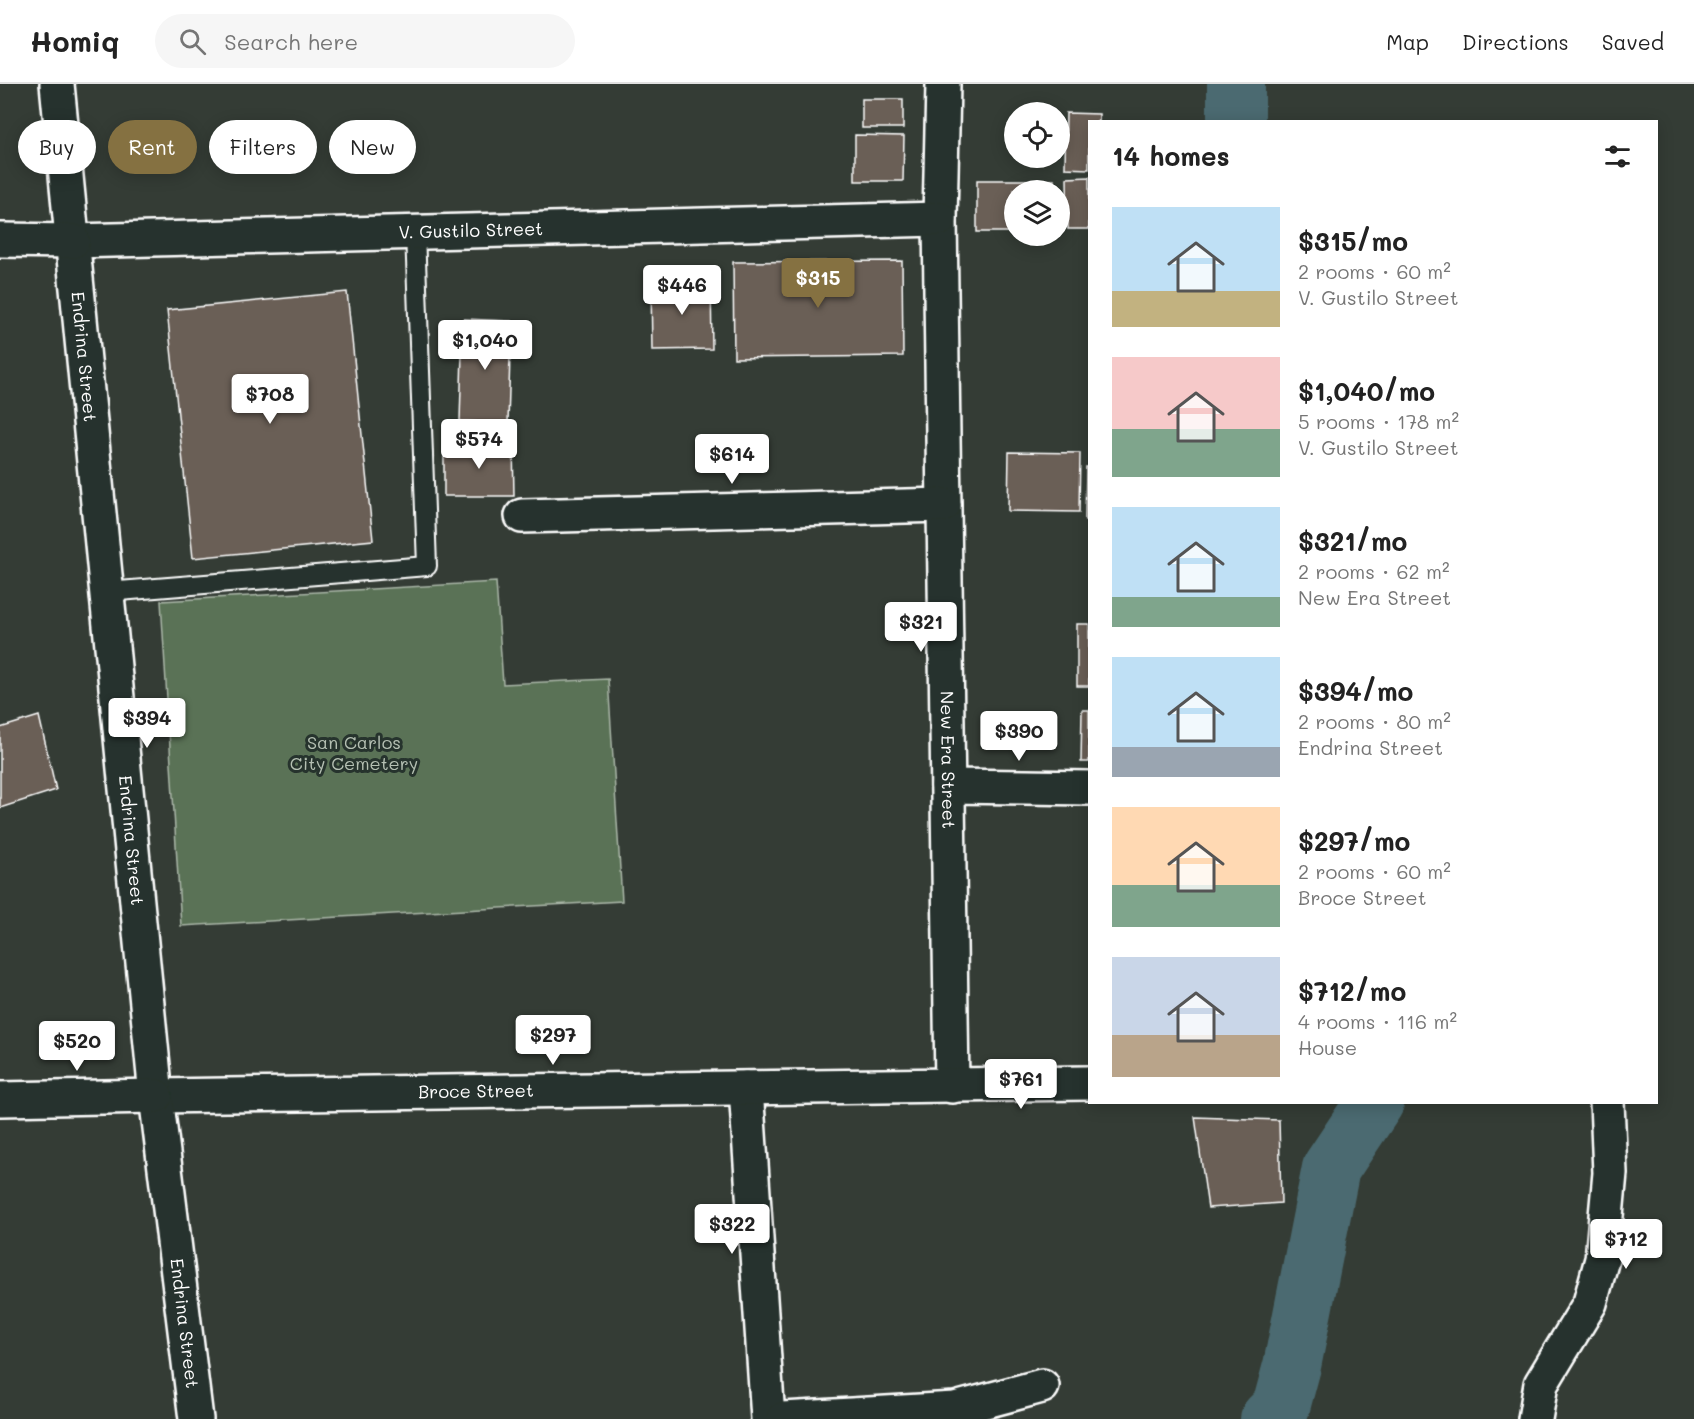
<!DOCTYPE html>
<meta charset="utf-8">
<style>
:root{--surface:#fff;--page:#f6f6f6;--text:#222;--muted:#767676;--line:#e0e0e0;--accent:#857141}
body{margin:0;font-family:Mali,sans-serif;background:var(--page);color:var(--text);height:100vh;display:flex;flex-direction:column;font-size:22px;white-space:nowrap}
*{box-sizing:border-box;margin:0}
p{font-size:20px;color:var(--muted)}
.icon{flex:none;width:33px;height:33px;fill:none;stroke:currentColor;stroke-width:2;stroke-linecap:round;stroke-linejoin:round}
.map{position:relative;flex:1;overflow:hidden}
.sheet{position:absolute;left:1088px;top:36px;width:570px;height:984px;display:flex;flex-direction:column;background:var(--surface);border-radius:0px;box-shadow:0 3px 15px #0003}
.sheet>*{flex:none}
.hud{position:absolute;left:18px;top:36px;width:570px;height:54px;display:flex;gap:12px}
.buttons{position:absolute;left:1004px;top:18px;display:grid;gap:12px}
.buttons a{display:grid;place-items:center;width:66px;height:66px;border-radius:50%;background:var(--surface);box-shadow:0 3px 15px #0003;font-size:30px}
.price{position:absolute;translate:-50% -51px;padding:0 14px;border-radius:6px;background:#fff;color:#222;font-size:20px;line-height:39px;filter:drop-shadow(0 2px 3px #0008)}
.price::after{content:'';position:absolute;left:50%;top:36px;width:18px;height:14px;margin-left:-9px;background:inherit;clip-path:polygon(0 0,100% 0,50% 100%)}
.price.current{background:var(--accent);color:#fff}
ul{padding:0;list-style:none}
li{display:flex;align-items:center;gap:18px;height:150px;padding:0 24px}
li span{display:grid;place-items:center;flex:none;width:168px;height:120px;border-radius:0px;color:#555}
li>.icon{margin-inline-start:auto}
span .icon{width:72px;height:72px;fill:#fffc;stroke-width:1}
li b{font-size:26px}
h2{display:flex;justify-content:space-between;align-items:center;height:72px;padding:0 24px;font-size:26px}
.tag{padding:0 21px;border-radius:27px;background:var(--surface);box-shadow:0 3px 15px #0003;font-size:21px;line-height:54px}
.tag.current{background:var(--accent);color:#fff}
header{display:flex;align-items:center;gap:36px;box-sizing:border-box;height:84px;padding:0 30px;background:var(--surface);border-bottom:2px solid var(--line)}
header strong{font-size:28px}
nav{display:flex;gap:33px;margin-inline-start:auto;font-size:21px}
.search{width:420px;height:54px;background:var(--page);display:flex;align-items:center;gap:15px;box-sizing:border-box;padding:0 21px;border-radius:33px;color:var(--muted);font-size:22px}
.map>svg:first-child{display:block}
</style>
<header>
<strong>Homiq</strong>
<div class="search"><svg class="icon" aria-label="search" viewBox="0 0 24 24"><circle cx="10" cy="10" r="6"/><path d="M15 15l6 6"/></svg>Search here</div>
<nav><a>Map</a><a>Directions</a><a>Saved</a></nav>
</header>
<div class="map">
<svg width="1694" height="1335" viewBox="0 0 1694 1335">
<rect width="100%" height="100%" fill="#343c35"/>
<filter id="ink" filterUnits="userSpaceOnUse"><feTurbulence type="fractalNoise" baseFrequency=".0167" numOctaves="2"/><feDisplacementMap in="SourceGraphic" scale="12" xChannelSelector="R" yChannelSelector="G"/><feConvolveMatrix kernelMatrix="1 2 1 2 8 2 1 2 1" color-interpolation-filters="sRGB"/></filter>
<g filter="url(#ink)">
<path fill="#5a7256" stroke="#acb8aa" stroke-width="1.5" d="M 496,498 L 503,600 L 608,595 L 622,817 L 181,842 L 161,517 Z"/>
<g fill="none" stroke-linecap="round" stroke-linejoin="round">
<g stroke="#4b6b71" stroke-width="58">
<path d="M 1236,38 L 1236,0"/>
<path d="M 1269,1335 L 1281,1323 L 1292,1282 L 1331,1084 L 1375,1018"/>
</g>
</g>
<g fill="#6a5e56" stroke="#fff" stroke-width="1.5">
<rect x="862" y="15" width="41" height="29"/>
<path d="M 1066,29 L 1099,30 L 1099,38 L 1089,38 L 1089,85 L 1065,84 Z"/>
<path d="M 855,51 L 904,52 L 903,97 L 855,97 Z"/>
<path d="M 1089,93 L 1089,145 L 1068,145 L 1067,94 Z"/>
<path d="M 977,96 L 1054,96 L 1054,106 L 1014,106 L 1014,148 L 977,148 Z"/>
<path d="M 902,177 L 903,272 L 734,274 L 733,178 Z"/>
<path d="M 711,198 L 712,265 L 652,266 L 651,199 Z"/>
<path d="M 347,208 L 373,456 L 193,474 L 167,226 Z"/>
<path d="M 463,235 L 511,237 L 508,339 L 460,337 Z"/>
<path d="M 444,360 L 513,360 L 514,412 L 444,412 Z"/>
<path d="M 1009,368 L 1080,369 L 1079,428 L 1008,427 Z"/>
<path d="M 1086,383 L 1089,383 L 1089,436 L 1085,436 Z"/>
<rect x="1077" y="540" width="12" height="62"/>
<path d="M 1082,626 L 1089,626 L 1089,678 L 1081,678 Z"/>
<path d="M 39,632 L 56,706 L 0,724 L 0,644 Z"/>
<path d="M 1195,1033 L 1279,1036 L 1281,1119 L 1208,1124 Z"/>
</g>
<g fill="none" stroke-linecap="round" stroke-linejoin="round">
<defs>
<path id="service" d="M 107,508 L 427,482 L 415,148"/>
<g id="minor">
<path id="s1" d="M 943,0 L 940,135 L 952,1002"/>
<path id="s2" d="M 73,157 L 940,135"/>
<path d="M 522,432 L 944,421"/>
<path d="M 948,702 L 1089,704"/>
<path d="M 746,1004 L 768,1335"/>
<path id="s3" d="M 156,1012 L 1089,999"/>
<path d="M 783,1335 L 955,1325 L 1042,1302"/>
<path d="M 1535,1335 L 1541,1300 L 1590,1219 L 1602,1175 L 1610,1089 L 1607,1018"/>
</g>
<g id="tertiary">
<path id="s4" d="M 57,0 L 156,1012 L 196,1335"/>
<path d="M 0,156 L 73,157"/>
<path d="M 0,1015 L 156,1012"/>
</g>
</defs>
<use href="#service" stroke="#fff" stroke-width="22"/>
<use href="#minor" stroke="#fff" stroke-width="38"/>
<use href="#tertiary" stroke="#fff" stroke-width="38"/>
<use href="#service" stroke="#26332d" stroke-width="18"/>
<use href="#minor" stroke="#26332d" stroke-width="33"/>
<use href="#tertiary" stroke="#26332d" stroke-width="33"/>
</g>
</g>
<g text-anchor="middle" stroke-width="6" stroke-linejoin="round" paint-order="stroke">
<g font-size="18" fill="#fff" stroke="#26332d">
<text dy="6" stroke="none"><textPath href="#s2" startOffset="398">V. Gustilo Street</textPath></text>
<text dy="6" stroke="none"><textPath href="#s4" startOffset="274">Endrina Street</textPath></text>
<text dy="6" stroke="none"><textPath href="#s1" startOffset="676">New Era Street</textPath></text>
<text dy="6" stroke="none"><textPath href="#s4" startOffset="760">Endrina Street</textPath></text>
<text dy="6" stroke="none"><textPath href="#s3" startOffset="320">Broce Street</textPath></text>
<text dy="6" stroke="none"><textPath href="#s4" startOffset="1246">Endrina Street</textPath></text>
</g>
<g font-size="18" fill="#b5c0b3" stroke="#26332d">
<text x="354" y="665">San Carlos<tspan x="354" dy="21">City Cemetery</tspan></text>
</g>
</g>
</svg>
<div class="buttons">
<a><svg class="icon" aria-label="locate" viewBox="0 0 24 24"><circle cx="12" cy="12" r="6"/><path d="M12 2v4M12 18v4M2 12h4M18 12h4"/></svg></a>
<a><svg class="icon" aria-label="layers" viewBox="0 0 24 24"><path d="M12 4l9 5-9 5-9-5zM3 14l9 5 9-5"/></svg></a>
</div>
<b class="price current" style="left:818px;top:225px">$315</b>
<b class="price" style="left:682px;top:232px">$446</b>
<b class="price" style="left:485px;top:287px">$1,040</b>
<b class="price" style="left:270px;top:341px">$708</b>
<b class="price" style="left:479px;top:386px">$574</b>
<b class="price" style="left:732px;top:401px">$614</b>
<b class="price" style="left:921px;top:569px">$321</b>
<b class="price" style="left:147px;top:665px">$394</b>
<b class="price" style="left:1019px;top:678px">$390</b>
<b class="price" style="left:553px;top:982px">$297</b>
<b class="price" style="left:77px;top:988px">$520</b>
<b class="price" style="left:1021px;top:1026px">$761</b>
<b class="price" style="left:732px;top:1171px">$322</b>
<b class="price" style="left:1626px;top:1186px">$712</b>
<div class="hud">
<a class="tag">Buy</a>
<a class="tag current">Rent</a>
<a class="tag">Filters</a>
<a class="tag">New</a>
</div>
<section class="sheet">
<h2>14 homes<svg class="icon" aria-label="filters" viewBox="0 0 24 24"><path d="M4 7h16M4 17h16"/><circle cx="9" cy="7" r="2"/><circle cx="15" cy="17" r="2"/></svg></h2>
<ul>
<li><span style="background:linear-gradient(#bfe0f5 70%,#c2b280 0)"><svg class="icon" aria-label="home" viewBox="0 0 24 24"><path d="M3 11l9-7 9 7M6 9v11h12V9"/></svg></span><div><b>$315/mo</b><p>2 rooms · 60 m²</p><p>V. Gustilo Street</p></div></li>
<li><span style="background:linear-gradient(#f6c9c9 60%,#7fa58c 0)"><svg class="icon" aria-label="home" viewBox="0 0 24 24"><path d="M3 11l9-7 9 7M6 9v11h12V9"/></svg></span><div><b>$1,040/mo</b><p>5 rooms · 178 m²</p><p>V. Gustilo Street</p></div></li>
<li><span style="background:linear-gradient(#bfe0f5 75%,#7fa58c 0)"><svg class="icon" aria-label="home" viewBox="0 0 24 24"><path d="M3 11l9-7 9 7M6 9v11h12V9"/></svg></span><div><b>$321/mo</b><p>2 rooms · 62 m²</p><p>New Era Street</p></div></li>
<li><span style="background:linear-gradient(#bfe0f5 75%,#9aa5b1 0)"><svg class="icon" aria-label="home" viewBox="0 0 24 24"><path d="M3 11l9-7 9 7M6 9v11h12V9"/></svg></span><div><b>$394/mo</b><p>2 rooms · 80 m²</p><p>Endrina Street</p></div></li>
<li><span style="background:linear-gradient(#ffd9b3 65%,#7fa58c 0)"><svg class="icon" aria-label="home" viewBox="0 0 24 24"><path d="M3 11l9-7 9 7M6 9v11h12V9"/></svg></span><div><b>$297/mo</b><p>2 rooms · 60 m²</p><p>Broce Street</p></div></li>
<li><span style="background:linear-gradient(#c9d6e8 65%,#b9a48a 0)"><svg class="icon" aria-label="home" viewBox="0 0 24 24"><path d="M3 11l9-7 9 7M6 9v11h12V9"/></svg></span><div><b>$712/mo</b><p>4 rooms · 116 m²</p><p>House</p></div></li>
</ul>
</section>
</div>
